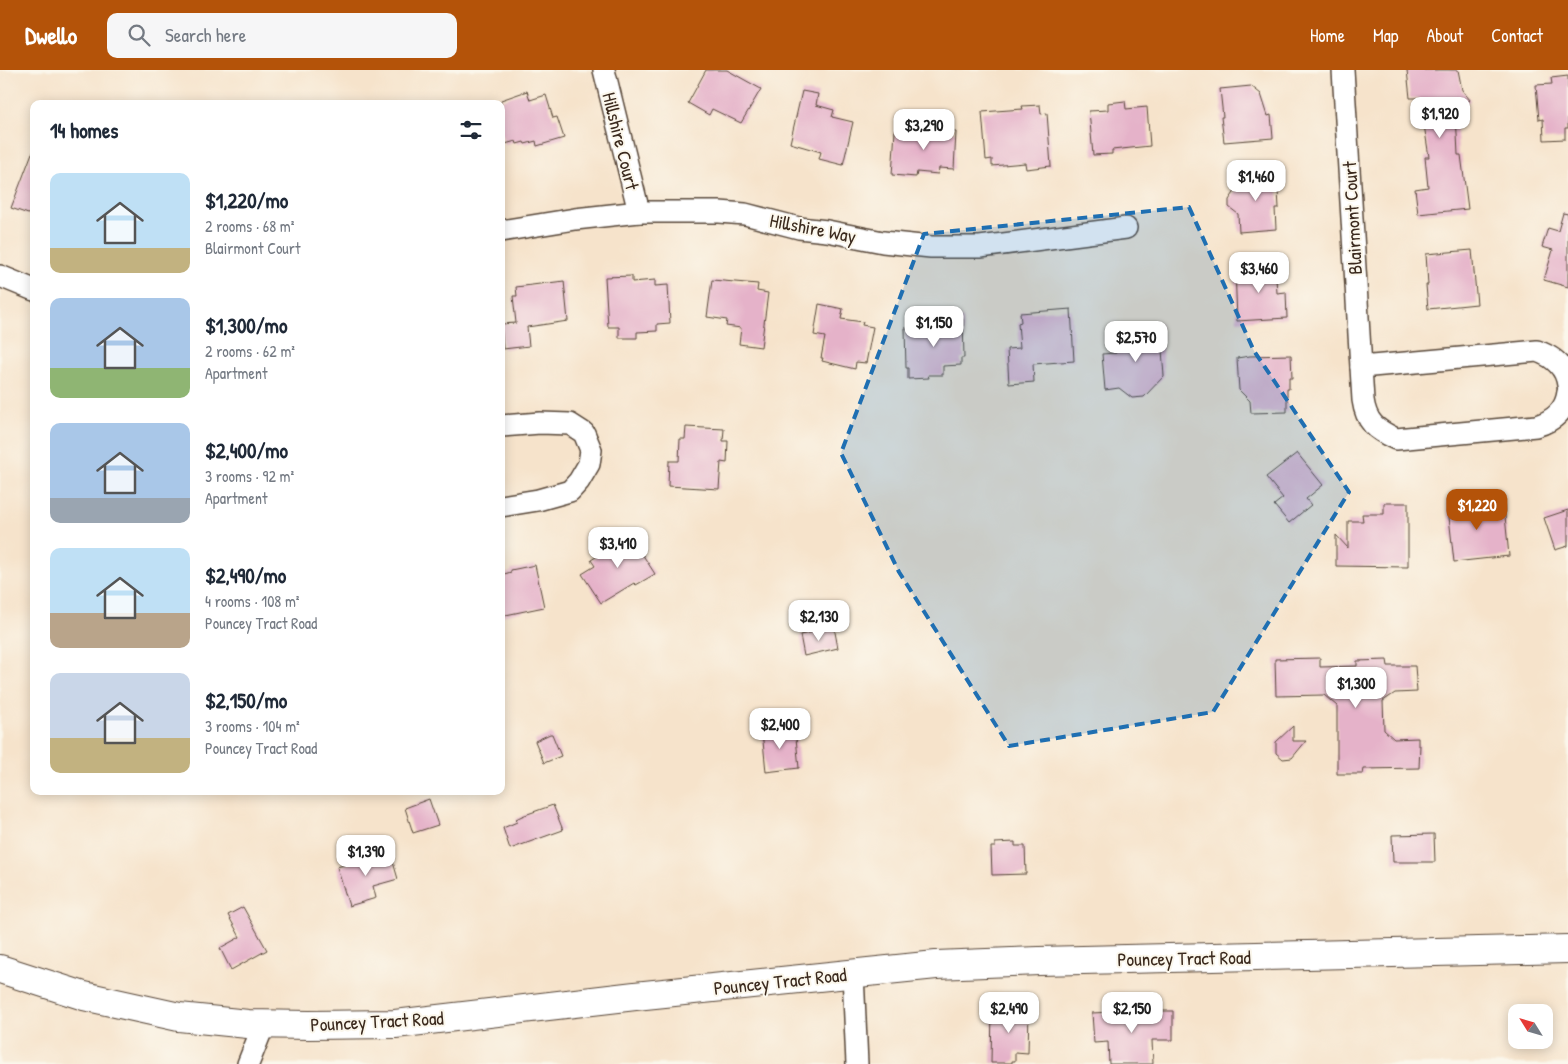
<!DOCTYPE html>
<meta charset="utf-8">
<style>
:root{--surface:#fff;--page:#f6f6f7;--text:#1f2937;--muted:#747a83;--accent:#b45309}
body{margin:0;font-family:"Patrick Hand",sans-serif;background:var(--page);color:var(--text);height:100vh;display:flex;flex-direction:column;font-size:19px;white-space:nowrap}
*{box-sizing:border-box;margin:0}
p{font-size:16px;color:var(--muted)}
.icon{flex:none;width:28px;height:28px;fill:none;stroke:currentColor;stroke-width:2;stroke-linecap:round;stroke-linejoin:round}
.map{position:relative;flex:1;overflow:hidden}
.details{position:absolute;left:30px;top:30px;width:475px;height:695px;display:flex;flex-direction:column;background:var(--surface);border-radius:10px;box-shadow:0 2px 12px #0003}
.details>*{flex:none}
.needle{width:32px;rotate:307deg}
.buttons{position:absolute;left:1508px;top:934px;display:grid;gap:10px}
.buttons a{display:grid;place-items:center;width:45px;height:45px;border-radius:10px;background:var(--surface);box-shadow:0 2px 12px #0003;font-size:25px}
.price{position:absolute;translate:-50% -42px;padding:0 11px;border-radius:10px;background:#fff;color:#222;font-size:16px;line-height:32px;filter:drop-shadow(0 1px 2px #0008)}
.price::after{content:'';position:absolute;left:50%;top:30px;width:15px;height:11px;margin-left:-8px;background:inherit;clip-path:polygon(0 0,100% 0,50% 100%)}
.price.on{background:var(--accent);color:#fff}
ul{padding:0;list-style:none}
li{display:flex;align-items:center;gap:15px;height:125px;padding:0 20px}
li span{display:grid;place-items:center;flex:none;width:140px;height:100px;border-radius:10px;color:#555}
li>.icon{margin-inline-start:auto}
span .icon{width:60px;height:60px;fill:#fffc;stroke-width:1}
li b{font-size:21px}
h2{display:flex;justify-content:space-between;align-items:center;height:60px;padding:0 20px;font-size:21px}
header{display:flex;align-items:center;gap:30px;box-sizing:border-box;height:70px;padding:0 25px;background:var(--accent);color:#fff}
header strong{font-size:24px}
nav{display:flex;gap:28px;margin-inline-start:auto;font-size:18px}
.search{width:350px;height:45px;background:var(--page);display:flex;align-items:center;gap:12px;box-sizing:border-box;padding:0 18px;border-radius:10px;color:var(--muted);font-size:19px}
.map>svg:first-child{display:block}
</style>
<header>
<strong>Dwello</strong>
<div class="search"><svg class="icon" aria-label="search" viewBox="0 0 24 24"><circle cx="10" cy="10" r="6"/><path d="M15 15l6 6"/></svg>Search here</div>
<nav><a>Home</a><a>Map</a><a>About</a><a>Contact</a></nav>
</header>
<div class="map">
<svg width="1568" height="994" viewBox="0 0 1568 994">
<rect width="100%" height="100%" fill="#fbf7ec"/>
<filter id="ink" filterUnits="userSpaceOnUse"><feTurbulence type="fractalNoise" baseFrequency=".02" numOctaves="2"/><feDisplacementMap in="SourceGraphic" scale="10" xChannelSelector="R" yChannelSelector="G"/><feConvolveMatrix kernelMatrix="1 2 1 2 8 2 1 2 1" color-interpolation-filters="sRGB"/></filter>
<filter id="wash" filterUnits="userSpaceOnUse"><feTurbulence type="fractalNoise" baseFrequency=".0096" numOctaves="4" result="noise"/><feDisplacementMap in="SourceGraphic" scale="20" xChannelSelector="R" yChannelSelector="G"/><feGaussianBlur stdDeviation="1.12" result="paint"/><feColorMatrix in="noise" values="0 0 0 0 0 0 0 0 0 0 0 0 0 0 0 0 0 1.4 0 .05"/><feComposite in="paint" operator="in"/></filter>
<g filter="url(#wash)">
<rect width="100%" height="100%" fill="#f6e3cb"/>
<g id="blocks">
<g fill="#e5b2c9">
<path d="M 706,0 L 727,0 L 761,19 L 741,53 L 712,39 L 709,45 L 688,33 Z"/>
<path d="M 1407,0 L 1458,0 L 1462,20 L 1470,30 L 1456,43 L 1458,85 L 1461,85 L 1468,139 L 1418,144 L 1415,119 L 1428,117 L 1425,87 L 1429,87 L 1423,48 L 1418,49 L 1418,28 L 1410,28 Z"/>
<path d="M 1568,6 L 1568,58 L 1565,58 L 1565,69 L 1544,70 L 1543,49 L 1539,50 L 1536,15 L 1552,14 L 1551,8 Z"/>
<path d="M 1251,16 L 1261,24 L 1268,46 L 1271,45 L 1273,68 L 1224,72 L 1221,47 L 1223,47 L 1220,19 Z"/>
<path d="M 527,21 L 530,30 L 546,25 L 553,48 L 557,47 L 564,68 L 537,76 L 536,71 L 525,74 L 524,72 L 517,74 L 516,71 L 505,74 L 501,62 L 501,30 Z"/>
<path d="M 802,21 L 818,24 L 816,35 L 834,40 L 832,47 L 853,52 L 843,95 L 819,89 L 821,82 L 790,73 Z"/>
<path d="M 1125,31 L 1126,39 L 1147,37 L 1150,76 L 1112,80 L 1112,84 L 1093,85 L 1089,41 L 1108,40 L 1108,33 Z"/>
<path d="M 1040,35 L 1041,44 L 1047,43 L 1051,96 L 1026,99 L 1025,93 L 992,96 L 992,89 L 986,90 L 982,42 L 1023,39 L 1022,36 Z"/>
<path d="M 926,50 L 944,51 L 943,61 L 956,62 L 954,99 L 939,98 L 938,104 L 917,102 L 916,107 L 892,105 L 895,61 L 925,63 Z"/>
<path d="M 32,83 L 34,83 L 34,146 L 11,138 Z"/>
<path d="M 1277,103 L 1279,138 L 1275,138 L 1276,159 L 1239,162 L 1238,144 L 1229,137 L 1229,130 L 1236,120 L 1235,107 Z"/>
<path d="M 1563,143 L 1568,144 L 1568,217 L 1544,210 L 1553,180 L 1542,177 L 1548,158 L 1558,161 Z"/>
<path d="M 1472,180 L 1477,234 L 1428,239 L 1426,215 L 1428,215 L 1426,184 Z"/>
<path d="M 1275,194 L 1277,223 L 1286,222 L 1287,248 L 1237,251 L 1235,197 Z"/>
<path d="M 632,206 L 632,212 L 655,210 L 655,216 L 668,215 L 670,253 L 657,254 L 657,261 L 637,262 L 637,268 L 619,268 L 619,257 L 608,257 L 605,207 Z"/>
<path d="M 712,210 L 758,214 L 757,221 L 768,223 L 761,277 L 739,274 L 741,258 L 726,256 L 727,250 L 707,247 Z"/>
<path d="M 564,211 L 568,251 L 527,257 L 529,276 L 503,279 L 501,254 L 516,253 L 513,226 L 517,226 L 516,217 Z"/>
<path d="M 819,234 L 843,239 L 841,249 L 863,252 L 862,255 L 873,257 L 866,293 L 856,292 L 855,299 L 822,291 L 823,288 L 821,288 L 825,267 L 814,265 Z"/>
<path d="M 1071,239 L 1074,291 L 1033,294 L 1034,312 L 1009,314 L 1007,279 L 1020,278 L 1018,253 L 1021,252 L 1020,243 Z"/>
<path d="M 961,247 L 961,249 L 963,249 L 964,288 L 961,288 L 961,295 L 943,296 L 943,305 L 928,305 L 929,308 L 908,309 L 908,298 L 906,298 L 905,258 L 936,257 L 935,248 Z"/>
<path d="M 1160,254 L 1164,306 L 1144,327 L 1132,328 L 1119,318 L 1105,320 L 1102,284 L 1116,283 L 1116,277 L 1123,276 L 1122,266 L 1135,265 L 1135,256 Z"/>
<path d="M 1291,285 L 1292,308 L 1289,308 L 1289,319 L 1287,319 L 1287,342 L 1251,343 L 1250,331 L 1239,320 L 1237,288 L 1250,286 Z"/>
<path d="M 686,357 L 724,359 L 723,371 L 728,371 L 727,393 L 721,392 L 719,419 L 668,416 L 669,391 L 679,391 L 680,369 L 685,369 Z"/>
<path d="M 1297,383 L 1323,415 L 1306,429 L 1311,435 L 1289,453 L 1274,435 L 1283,428 L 1266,407 Z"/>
<path d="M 1470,427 L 1471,434 L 1484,433 L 1484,438 L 1504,436 L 1509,486 L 1454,492 L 1447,429 Z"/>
<path d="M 1384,433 L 1408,433 L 1408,497 L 1336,496 L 1336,465 L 1348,478 L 1348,451 L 1363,451 L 1362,444 L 1384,444 Z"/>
<path d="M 1568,440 L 1568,476 L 1555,480 L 1544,448 Z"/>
<path d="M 628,462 L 655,504 L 636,515 L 634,513 L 601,533 L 582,504 L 595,496 L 591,490 L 611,478 L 609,475 Z"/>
<path d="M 535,495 L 544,537 L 501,546 L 501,505 L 511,502 L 511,500 Z"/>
<path d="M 834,557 L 838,578 L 804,586 L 800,565 Z"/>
<path d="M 1320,588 L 1320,597 L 1357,596 L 1357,591 L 1387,590 L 1388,596 L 1415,596 L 1417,622 L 1395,623 L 1383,631 L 1384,660 L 1394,669 L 1418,668 L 1418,675 L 1420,675 L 1419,698 L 1364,699 L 1363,704 L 1337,704 L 1337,636 L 1324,625 L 1276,626 L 1275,589 Z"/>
<path d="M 1293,656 L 1293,671 L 1306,671 L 1292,688 L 1283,689 L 1276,683 L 1276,672 Z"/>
<path d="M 795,658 L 799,698 L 766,702 L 762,661 Z"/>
<path d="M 550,664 L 552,664 L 561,686 L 544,693 L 535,671 Z"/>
<path d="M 429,729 L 438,755 L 413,763 L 405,738 Z"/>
<path d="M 553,735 L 563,760 L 510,779 L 503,758 L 517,752 L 516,749 L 522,746 Z"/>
<path d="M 1434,764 L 1435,792 L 1393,792 L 1392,765 Z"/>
<path d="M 1015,772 L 1015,776 L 1025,776 L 1026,804 L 992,805 L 991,777 L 995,777 L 995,773 Z"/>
<path d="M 390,782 L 398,809 L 373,816 L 376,828 L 349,836 L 337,797 Z"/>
<path d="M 243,837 L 267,880 L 231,900 L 220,878 L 240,867 L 228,845 Z"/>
<path d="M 992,938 L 1029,939 L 1028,983 L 1015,982 L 1015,991 L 1012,991 L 1012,993 L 991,993 Z"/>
<path d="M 1132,941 L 1173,941 L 1173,970 L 1152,970 L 1153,994 L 1109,994 L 1108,972 L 1094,973 L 1092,943 Z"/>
</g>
</g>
</g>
<g filter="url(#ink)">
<use href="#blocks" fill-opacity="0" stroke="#574638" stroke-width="1"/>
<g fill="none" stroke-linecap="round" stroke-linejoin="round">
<defs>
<g id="street">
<path d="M 604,0 L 639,142"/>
<path d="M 1343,0 L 1363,330 C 1366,352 1376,360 1396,369 L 1536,356 C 1554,351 1566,340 1568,322"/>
<path d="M 501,161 L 575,149 L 639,142 L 719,142 L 745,144 L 799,158 L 827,161 L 883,172 L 931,177 L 980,177 L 1126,158"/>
<path d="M 0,206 L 34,220"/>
<path d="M 1361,297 L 1537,281 C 1554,287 1566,297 1568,315"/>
<path d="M 501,356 L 540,353 L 570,354 L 584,363 L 591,380 L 589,394 L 579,411 L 570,421 L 538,430 L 501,436"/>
<path d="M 853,903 L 857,994"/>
<path d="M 248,994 L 264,954"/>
</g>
<path id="secondary" d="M 0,899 L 84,926 L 179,947 L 248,954 L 309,955 L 395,954 L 635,926 L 936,895 L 1039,891 L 1568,879"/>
</defs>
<use href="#street" stroke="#574638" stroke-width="24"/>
<use href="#secondary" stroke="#574638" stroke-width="30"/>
<use href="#street" stroke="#fff" stroke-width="21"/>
<use href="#secondary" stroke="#fff" stroke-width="28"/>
</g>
</g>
<path fill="#1f6fb2" fill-opacity="0.2" stroke="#1f6fb2" stroke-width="4" stroke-dasharray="10 6" stroke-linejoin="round" d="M 1189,137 L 1254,281 L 1349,422 L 1213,642 L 1009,676 L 899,502 L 841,383 L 924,164 Z"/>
<g text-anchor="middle" stroke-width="4" stroke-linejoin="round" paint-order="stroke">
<g font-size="19" fill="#3b2a1e" stroke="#fbf7ec">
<text transform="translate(621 71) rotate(76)" y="7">Hillshire Court</text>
<text transform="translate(1352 148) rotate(-93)" y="7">Blairmont Court</text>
<text transform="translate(813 158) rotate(11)" y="7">Hillshire Way</text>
<text transform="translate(1184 888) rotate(-1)" y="7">Pouncey Tract Road</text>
<text transform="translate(780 911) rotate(-6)" y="7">Pouncey Tract Road</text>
<text transform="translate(377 951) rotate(-3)" y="7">Pouncey Tract Road</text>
</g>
</g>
</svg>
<div class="buttons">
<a><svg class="needle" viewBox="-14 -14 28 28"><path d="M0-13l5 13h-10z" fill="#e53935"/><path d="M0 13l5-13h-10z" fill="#747a83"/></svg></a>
</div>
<b class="price" style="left:1440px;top:69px">$1,920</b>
<b class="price" style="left:924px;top:81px">$3,290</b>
<b class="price" style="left:1256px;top:132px">$1,460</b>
<b class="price" style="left:1259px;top:224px">$3,460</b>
<b class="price" style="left:934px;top:278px">$1,150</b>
<b class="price" style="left:1136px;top:293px">$2,570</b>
<b class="price on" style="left:1477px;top:461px">$1,220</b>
<b class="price" style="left:618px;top:499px">$3,410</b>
<b class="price" style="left:819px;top:572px">$2,130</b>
<b class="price" style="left:1356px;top:639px">$1,300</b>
<b class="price" style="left:780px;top:680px">$2,400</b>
<b class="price" style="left:366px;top:807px">$1,390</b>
<b class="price" style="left:1009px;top:964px">$2,490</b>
<b class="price" style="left:1132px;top:964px">$2,150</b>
<section class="details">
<h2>14 homes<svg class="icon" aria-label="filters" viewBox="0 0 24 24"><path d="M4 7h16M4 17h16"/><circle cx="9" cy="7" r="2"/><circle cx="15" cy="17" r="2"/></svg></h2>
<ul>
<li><span style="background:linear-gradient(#bfe0f5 75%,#c2b280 0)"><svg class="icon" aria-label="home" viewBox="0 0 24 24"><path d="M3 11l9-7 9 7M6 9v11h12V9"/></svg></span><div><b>$1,220/mo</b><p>2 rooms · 68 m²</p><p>Blairmont Court</p></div></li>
<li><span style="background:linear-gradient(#a9c7e8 70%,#8fb573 0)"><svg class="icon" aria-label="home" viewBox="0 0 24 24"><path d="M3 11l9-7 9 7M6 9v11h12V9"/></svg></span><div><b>$1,300/mo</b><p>2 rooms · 62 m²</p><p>Apartment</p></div></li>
<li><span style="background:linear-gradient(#a9c7e8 75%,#9aa5b1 0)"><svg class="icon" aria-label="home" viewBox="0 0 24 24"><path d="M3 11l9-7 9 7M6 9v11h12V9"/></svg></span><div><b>$2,400/mo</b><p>3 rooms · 92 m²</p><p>Apartment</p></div></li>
<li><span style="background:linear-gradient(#bfe0f5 65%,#b9a48a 0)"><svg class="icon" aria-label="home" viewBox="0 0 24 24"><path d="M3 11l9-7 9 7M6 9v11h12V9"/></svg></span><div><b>$2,490/mo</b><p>4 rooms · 108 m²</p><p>Pouncey Tract Road</p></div></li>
<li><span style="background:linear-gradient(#c9d6e8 65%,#c2b280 0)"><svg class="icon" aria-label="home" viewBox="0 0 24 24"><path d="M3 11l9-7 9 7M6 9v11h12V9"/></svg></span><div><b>$2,150/mo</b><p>3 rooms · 104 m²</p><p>Pouncey Tract Road</p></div></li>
</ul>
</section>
</div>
